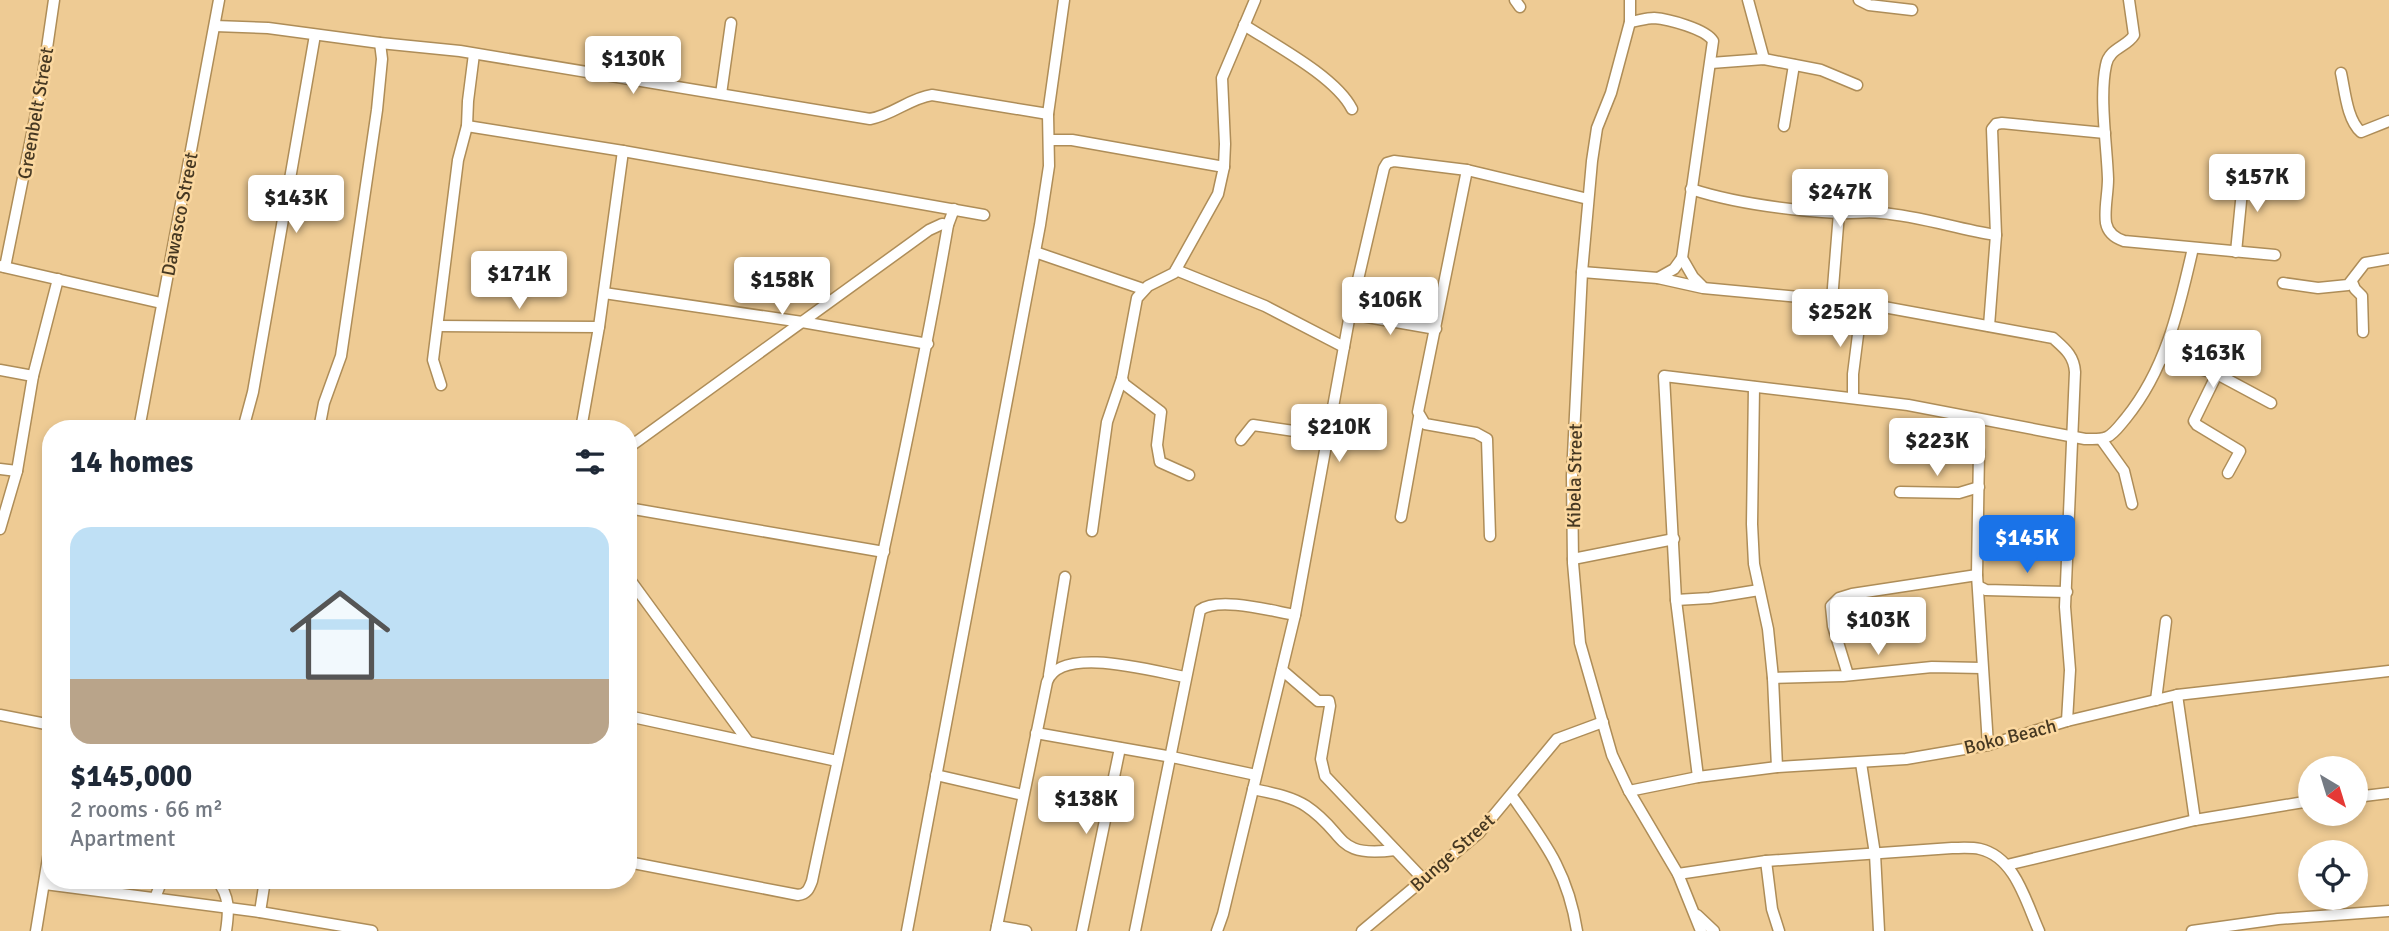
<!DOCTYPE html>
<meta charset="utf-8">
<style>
:root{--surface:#fff;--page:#f6f6f7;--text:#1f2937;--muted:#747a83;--line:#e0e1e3;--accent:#1a73e8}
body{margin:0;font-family:Signika,sans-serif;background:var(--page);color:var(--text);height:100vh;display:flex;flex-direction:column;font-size:26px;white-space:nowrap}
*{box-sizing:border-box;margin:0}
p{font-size:23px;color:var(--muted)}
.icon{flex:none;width:38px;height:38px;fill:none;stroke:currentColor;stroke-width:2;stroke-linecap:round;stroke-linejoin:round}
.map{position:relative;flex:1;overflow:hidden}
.details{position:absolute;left:42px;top:420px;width:595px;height:469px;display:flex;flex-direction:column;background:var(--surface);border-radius:28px;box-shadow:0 4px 10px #0003}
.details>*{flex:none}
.needle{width:46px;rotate:142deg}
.controls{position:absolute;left:2298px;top:756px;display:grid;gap:14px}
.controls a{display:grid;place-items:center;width:70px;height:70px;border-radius:50%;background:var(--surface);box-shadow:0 4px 10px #0003;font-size:35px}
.price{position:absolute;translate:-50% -60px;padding:0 16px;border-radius:7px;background:#fff;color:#222;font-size:23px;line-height:46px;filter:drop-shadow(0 2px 4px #0008)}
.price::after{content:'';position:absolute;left:50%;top:42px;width:21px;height:16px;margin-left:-10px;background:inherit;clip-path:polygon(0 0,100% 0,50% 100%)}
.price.on{background:var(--accent);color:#fff}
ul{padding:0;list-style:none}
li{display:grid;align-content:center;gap:14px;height:371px;padding:0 28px}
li+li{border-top:2px solid var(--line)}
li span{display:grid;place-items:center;height:217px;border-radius:21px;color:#555}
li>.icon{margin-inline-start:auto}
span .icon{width:126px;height:126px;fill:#fffc;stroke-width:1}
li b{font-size:30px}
h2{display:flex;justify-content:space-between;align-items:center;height:84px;padding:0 28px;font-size:30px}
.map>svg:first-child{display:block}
</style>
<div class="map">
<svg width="2389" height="931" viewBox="0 0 2389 931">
<rect width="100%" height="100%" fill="#eecb94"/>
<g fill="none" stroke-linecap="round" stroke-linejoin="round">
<defs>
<g id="minor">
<path d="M 1515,0 L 1520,7"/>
<path d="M 1630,0 L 1630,22 L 1611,93 L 1597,128 L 1592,161 L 1582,272 L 1572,476 L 1573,563 L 1580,643 L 1612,755 L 1629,791 L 1678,874 L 1701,931"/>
<path d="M 1748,0 L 1764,59"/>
<path d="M 1859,0 L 1869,5 L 1912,10"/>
<path d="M 2129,0 L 2134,35 C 2127,47 2109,48 2106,65 C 2099,97 2107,146 2108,179 C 2108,194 2104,209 2106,223 C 2108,233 2115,238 2124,241 L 2275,255"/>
<path d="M 1630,22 C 1638,21 1646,18 1654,18 C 1668,19 1706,29 1713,41 L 1682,258 L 1693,277 L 1702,286"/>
<path d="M 1244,25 C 1275,45 1336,77 1352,109"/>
<path d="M 215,26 L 268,28 L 380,43 L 460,51 L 870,119 C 893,115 910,98 932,95 L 1048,114"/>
<path d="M 1711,63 L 1764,59 L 1821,70 L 1857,85"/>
<path d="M 2341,73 C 2345,91 2347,120 2361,132 L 2389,121"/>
<path d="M 721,94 L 731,23"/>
<path d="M 467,126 L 623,151 L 984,215"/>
<path d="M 1784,126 L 1794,65"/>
<path d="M 1050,140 L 1072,140 L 1224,167"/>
<path d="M 1467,170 L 1418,412 L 1425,424 L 1476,433 L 1487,439 L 1490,536"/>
<path d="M 1691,189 C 1737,204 1789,210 1838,213 C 1852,214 1867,211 1881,213 C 1920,216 1957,229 1996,235"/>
<path d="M 1035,252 L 1143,289"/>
<path d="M 2236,252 L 2244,171"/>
<path d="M 0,266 L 161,303"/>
<path d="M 5,267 L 41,89 L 54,0"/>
<path d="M 1176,270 L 1265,306 L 1344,347"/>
<path d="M 1582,272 L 1658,278 L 1703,288 L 1862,303 L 2053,338 C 2064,348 2074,355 2075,372 L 2065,607 L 2070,670 L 2067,721"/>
<path d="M 1658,278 L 1674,269 L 1682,258"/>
<path d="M 2352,282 L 2355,289 L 2362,296 L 2363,332"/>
<path d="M 2283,283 L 2318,288 L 2348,285 L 2365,263 L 2389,259"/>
<path d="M 604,293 L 802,322 L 928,344"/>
<path d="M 1832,300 L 1839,213"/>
<path d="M 1350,314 L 1436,329"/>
<path d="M 438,326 L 599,327"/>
<path d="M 1989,326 L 1996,235 L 1992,129 L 1996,124 L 2002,123 L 2105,133"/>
<path d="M 2163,358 L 2217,374 L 2271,403"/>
<path d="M 0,370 L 33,376"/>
<path d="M 2217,374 L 2194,421 L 2197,425 L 2240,451 L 2228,473"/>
<path d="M 441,385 L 433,360 L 458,160 L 467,126 L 468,101 L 474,54"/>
<path d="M 1754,387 L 1752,524 L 1754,564 L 1768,629 L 1773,678 L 1777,767"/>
<path d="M 1853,397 L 1853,374 L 1862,303"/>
<path d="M 1975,418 L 1979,452 L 1977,575 L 1988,745"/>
<path d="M 139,429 L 219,0"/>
<path d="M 243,429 L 253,392 L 315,35"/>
<path d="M 319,429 L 324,403 L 341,356 L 377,110 L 382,59 L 380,43"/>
<path d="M 581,429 L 599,327 L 623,151"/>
<path d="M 2101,439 L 2124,471 L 2132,504"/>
<path d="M 1241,440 L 1253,425 L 1328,436"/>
<path d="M 628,448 L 929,230 L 942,224 L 948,225"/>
<path d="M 0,469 L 17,471"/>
<path d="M 1189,475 L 1160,462 L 1157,445 L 1161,412 L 1124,384 L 1122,378 L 1137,298 L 1148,286 L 1174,273 L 1218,194 L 1224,167 L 1225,144 L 1222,78 L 1255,0"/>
<path d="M 1900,492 L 1959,493 L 1979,487"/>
<path d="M 628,508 L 884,552"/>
<path d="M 1401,517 L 1419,417"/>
<path d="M 0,529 L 17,471 L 33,376 L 58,279"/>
<path d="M 1092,531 L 1107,422 L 1122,378"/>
<path d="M 1573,559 L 1674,539"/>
<path d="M 628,577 L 747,740"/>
<path d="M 1980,587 L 1986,590 L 2067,592"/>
<path d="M 1676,600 L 1710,598 L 1759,590"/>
<path d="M 1282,670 L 1318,701 L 1329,701 L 1330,706 L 1321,759 L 1325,776 L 1423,879"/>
<path d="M 1049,675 L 1065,577"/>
<path d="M 1848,675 L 1833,626 L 1831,606 L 1839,598 L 1852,594 L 1977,575"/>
<path d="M 1773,678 L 1843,676 L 1932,667 L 1982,668"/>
<path d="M 2177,695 L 2195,820"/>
<path d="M 2156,700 L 2166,621"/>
<path d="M 0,715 L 51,725"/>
<path d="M 628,716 L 837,761"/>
<path d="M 1036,733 L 1172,757 L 1256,775"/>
<path d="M 1861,763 L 1875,854 L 1879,931"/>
<path d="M 936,775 L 1023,795"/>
<path d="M 1698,777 L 1676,600 L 1664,376 L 1908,405 L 2085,439 C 2092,439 2100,440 2107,437 C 2114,434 2120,425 2126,418 C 2166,369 2179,309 2193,248"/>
<path d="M 1253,789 C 1271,793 1291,796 1306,806 C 1348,834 1333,858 1395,850"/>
<path d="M 1629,791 L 1698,777 L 1777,767 L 1906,759 L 1988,745 L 2067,721 L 2177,695 L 2389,671"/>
<path d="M 1512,796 C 1545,843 1568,872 1577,931"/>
<path d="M 2356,797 L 2389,793"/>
<path d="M 1766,861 L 1772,909 L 1779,931"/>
<path d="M 628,862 L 798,895 C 807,894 809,889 812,881 C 858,662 910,445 948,225 L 954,209"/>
<path d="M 2007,865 L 2195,820 L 2310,801"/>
<path d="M 1678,874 L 1766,861 L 1952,848 C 1960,848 1971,847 1980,849 C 2015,857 2026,902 2039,931"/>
<path d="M 217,880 C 230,897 229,911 226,931"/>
<path d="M 45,884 L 260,912 L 372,931"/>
<path d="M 155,898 L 162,880"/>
<path d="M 260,912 L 265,880"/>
<path d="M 1697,915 L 1714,931"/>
<path d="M 997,926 L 1026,931"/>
<path d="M 36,931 L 51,840"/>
<path d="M 907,931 L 1040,225 L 1049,166 L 1048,114 L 1064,0"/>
<path d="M 996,931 L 1047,682 C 1060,644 1156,672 1185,677"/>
<path d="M 1082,931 L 1120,748"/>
<path d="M 1135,931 L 1200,610 C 1219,596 1272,611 1295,615"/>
<path d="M 1217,931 L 1223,914 L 1295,615 L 1350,314 L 1384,168 L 1387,163 L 1394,161 L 1467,170 L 1588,199"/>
<path d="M 1362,931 L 1479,833 L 1557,739 L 1603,722"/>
<path d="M 2192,931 L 2278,919 L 2389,911"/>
</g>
</defs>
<use href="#minor" stroke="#ae8d58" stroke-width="13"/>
<use href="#minor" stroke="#fff" stroke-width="10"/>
</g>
<g text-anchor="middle" stroke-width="5" stroke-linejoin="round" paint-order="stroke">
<g font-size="19" fill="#463822" stroke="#fbd8a0">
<text transform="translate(35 113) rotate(-80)" y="7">Greenbelt Street</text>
<text transform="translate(179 214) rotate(-79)" y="7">Dawasco Street</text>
<text transform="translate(1574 476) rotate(-89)" y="7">Kibela Street</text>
<text transform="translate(2010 736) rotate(-14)" y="7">Boko Beach</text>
<text transform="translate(1452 852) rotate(-42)" y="7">Bunge Street</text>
</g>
</g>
</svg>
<div class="controls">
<a><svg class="needle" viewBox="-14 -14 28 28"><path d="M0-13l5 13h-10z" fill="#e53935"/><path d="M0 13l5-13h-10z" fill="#747a83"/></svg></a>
<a><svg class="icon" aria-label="locate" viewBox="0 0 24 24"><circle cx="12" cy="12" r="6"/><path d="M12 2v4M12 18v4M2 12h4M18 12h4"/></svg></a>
</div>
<b class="price" style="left:633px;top:96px">$130K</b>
<b class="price" style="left:2257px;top:214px">$157K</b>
<b class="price" style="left:1840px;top:229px">$247K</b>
<b class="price" style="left:296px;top:235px">$143K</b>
<b class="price" style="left:519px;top:311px">$171K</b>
<b class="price" style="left:782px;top:317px">$158K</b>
<b class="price" style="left:1390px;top:337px">$106K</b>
<b class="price" style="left:1840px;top:349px">$252K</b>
<b class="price" style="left:2213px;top:390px">$163K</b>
<b class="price" style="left:1339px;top:464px">$210K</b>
<b class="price" style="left:1937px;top:478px">$223K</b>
<b class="price on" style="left:2027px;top:575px">$145K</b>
<b class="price" style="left:1878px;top:657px">$103K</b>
<b class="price" style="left:1086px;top:836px">$138K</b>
<section class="details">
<h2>14 homes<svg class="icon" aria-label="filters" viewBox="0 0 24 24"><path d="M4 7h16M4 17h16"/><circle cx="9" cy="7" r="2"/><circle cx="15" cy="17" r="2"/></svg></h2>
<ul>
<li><span style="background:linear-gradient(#bfe0f5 70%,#b9a48a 0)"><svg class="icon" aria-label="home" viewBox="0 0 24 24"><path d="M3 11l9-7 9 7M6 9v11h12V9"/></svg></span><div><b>$145,000</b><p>2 rooms · 66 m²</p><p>Apartment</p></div></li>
</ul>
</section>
</div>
